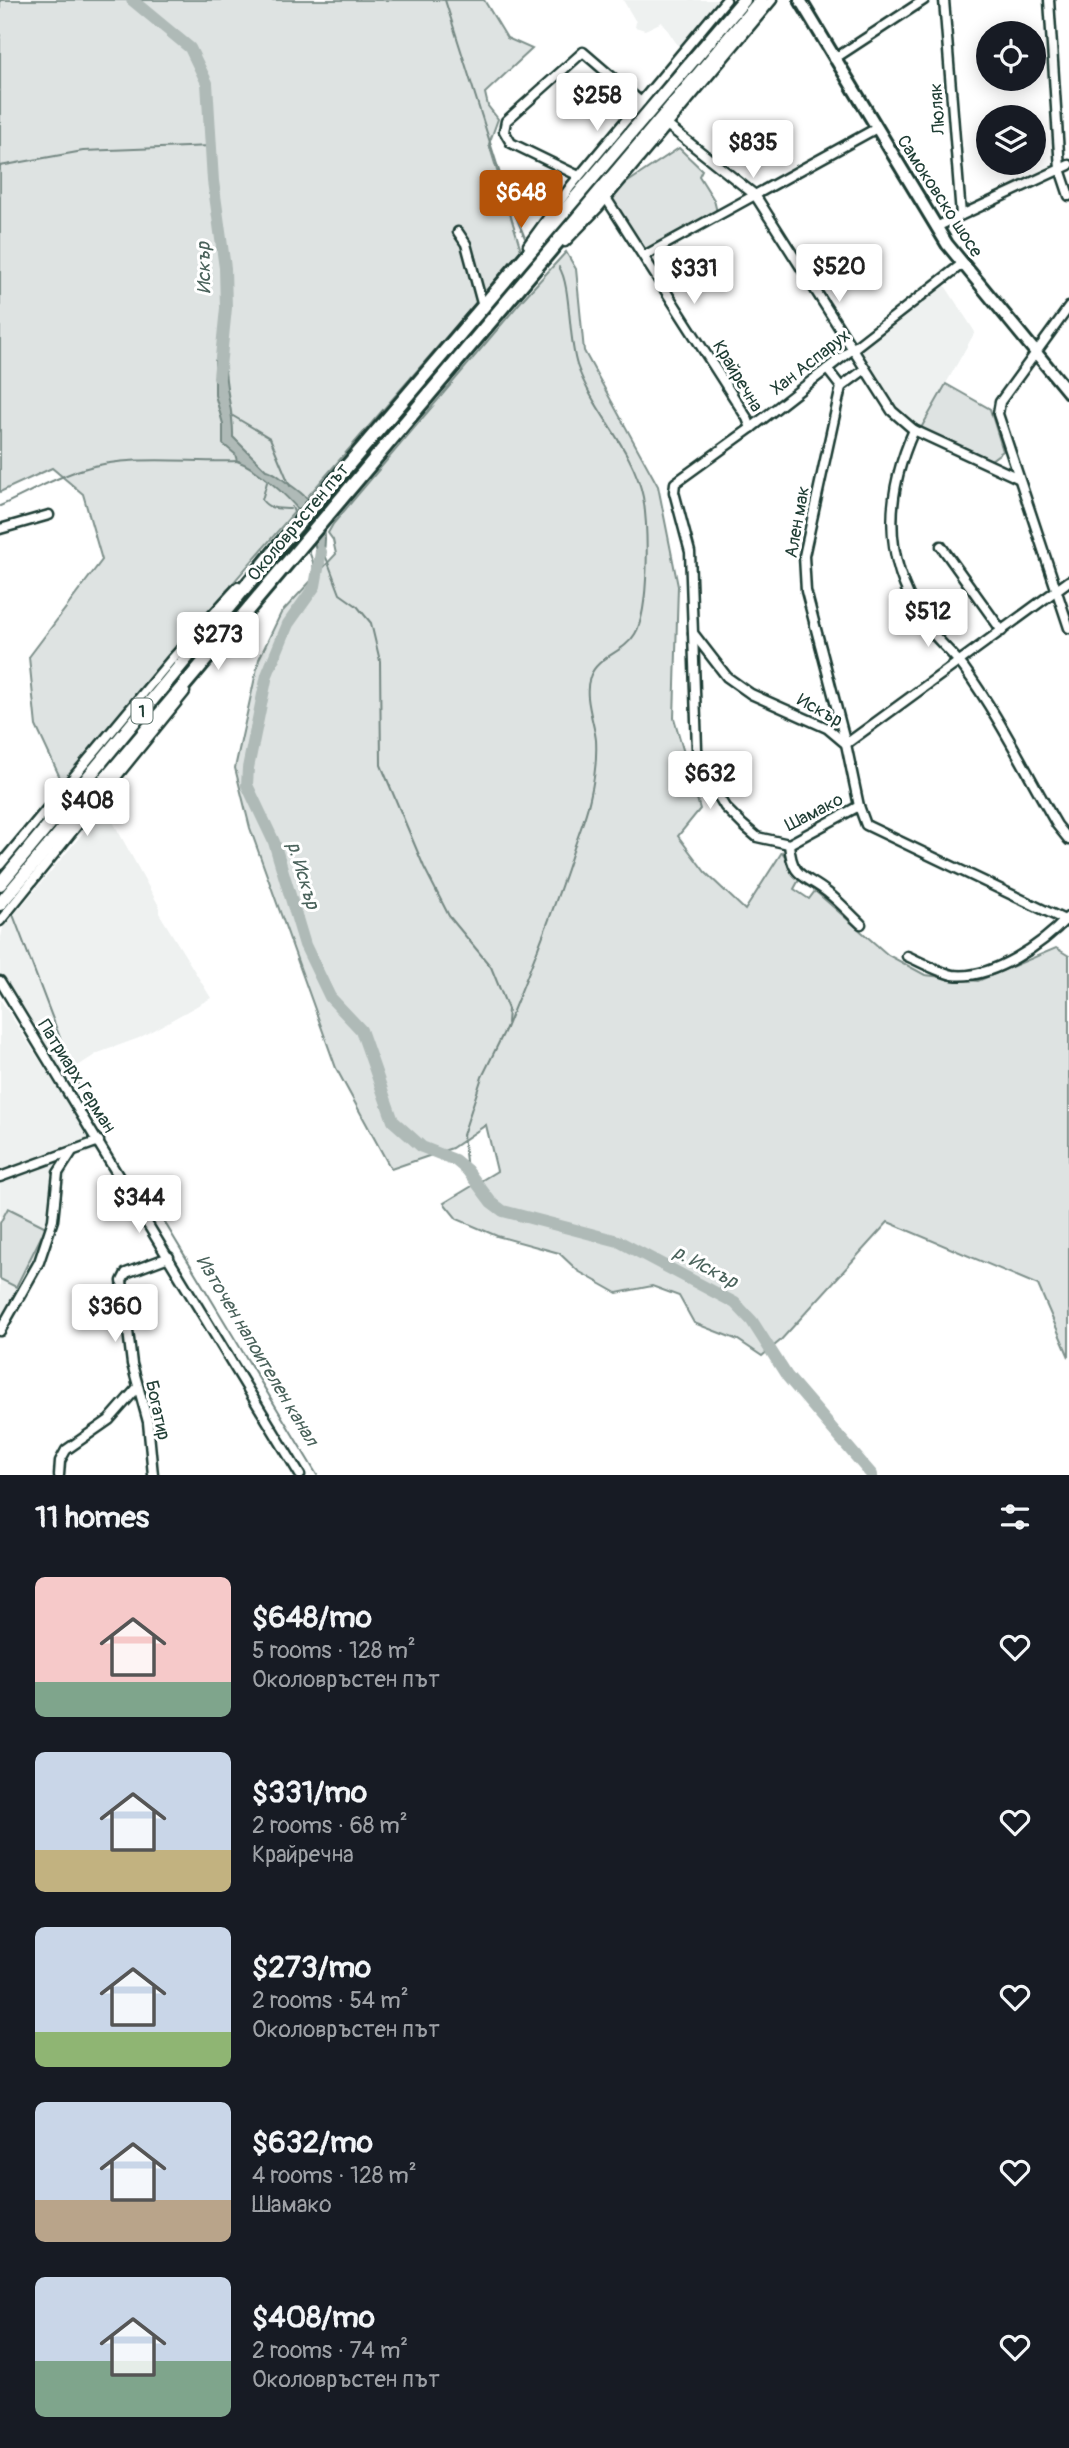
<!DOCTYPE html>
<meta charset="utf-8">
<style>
:root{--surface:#171b24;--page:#242831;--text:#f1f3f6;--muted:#9ea1a6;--accent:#b45309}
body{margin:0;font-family:Pangolin,sans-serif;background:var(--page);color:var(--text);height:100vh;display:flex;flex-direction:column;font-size:26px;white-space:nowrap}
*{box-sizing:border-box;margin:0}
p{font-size:23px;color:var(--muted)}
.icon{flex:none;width:38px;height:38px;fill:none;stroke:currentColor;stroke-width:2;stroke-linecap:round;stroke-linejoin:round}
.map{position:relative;height:1475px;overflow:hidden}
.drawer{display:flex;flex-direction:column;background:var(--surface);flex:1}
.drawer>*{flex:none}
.buttons{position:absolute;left:976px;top:21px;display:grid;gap:14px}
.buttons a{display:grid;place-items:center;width:70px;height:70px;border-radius:50%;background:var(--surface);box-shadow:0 4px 18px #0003;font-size:35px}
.price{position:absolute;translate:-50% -60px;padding:0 16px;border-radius:7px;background:#fff;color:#222;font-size:23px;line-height:46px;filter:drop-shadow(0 2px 4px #0008)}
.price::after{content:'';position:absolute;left:50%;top:42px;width:21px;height:16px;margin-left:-10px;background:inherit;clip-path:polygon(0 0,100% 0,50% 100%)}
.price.active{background:var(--accent);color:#fff}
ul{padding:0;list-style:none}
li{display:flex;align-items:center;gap:21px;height:175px;padding:0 35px}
li span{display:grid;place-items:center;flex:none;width:196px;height:140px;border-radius:10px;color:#555}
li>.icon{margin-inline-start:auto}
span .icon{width:84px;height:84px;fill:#fffc;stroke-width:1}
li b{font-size:30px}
h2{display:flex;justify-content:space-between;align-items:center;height:84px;padding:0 35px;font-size:30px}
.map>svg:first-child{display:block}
</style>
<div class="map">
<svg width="1069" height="1475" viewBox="0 0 1069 1475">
<rect width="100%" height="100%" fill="#fff"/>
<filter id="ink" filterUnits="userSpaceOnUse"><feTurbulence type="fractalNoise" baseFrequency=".0143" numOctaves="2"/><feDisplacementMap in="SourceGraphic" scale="14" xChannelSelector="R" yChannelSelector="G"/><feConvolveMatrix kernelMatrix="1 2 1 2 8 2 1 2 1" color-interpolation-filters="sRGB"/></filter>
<g filter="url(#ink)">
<g fill="#eef1f0">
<path d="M 623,0 L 723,0 L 681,50 L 662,22 L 645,30 L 635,27 L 636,22 Z"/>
<path d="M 944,284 L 975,332 L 921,428 L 895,407 L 859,350 Z"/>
<path d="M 105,807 L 159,906 L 159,913 L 211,998 L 139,1038 L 98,1053 L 64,1075 L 0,973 L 0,941 L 3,928 Z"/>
<path d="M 0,999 L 98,1151 L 72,1157 L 38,1272 L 0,1335 Z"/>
</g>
<g fill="#dee3e2" stroke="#7e908b" stroke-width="2">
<path d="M 0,0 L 484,0 L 507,38 L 532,49 L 485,93 L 488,106 L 498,119 L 489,144 L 521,250 C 369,428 212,603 63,784 L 36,726 L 29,657 L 102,560 L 83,494 L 52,468 L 0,492 Z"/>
<path d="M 679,148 L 702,170 L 699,176 L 714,200 L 717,212 L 647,251 L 609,201 L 619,188 Z"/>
<path d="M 566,252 L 576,269 L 584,351 L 658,486 L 678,586 L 674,718 L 700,809 L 678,836 L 705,872 L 745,910 L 782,852 L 800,878 L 794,889 L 809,899 L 815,891 L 888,955 L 925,975 L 978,981 L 1056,948 L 1069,956 L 1069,1357 L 1038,1285 L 888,1222 L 780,1341 L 762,1356 L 738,1340 L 694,1323 L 679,1296 L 652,1286 L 617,1293 L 578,1271 L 559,1253 L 497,1236 L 457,1219 L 444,1203 L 497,1171 L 486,1125 L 452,1148 L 391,1169 L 336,1068 L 250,828 L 235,768 L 259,659 L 281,613 L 336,554 L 333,540 L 328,533 L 333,524 L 523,299 Z"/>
<path d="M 946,384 L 990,409 L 1003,451 L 991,460 L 921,428 Z"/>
<path d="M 8,1208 L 46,1227 L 16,1287 L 0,1279 L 0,1223 Z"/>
</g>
<path fill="#afbab7" stroke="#758883" stroke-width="2" d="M 215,361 L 225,366 C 225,391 234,412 233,437 L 266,470 C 275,471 281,479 289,484 C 323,507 333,530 319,569 C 316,556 316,543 311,531 C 304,508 259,469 237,461 L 235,454 L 223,444 L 223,424 L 215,395 Z"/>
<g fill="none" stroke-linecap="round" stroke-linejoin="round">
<g stroke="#758883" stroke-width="2">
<path d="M 445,0 L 506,193 L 525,238"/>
<path d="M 0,166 L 83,151 L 212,146"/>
<path d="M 233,416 L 270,438 L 290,486"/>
<path d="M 267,482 L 262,500 C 269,510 279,508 290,509"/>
<path d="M 0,506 C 28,493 54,478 83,469 C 133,454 188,463 239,461"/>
<path d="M 292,507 L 296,518"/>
<path d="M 307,546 L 313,562 L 315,586"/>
<path d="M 324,552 L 340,594 L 357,606 L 371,623 L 380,661 L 381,765 L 424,867 L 449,916 L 491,967 L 508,1009 L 507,1023"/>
<path d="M 12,912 L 78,1085 L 108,1129"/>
<path d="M 506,1028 C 530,970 553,913 572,854 C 578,835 586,817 590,798 C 594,781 597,758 596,740 C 594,721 583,696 590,677 C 597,656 624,653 635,634 C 650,610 648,526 643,497 C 633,448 593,412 577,365 C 568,337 571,285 559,267"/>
<path d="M 467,1170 L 463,1135 L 482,1077 L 506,1028"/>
<path d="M 153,1203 L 317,1475"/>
</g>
<g stroke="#afbab7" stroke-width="12">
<path d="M 132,0 L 190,48 L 207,83 L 213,181 L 225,268 L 226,308 L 219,377"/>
<path d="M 321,552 L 315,586 L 288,624 L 267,675 L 248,768 L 247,785 L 274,842 L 305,945 L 330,997 L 361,1030 L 393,1121 L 422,1147 L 455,1160 L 467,1170 L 491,1202 L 503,1211 L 618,1241 L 735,1303 L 752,1321 L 787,1376 L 872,1475"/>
</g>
<defs>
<g id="minor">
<path d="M 944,0 L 961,215"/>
<path d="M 1049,0 L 1060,169 L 1069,196"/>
<path d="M 834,59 L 924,0"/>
<path d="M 667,125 L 755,195 L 892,411 L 914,430 L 1018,478"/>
<path d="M 579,176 L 511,143 L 504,131 L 506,121 L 583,52 L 641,102"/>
<path d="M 606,198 L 747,418 L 751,428"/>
<path d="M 936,227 L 1069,165"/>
<path d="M 458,232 L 466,244 L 483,307"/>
<path d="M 565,242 L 598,208 L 772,0"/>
<path d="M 528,245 L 571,186 L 726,0"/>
<path d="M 644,256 L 875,129"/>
<path d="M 962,264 L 751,428 L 675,483 L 674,492 L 690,552 L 693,633 L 727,677 L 751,694 L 827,728 L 846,744 L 859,806 L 866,825 L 1069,922"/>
<path d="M 1069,307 L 1000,402 L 998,414 L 1069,628"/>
<path d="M 827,369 L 841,387"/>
<path d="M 841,387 L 804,556 L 806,591 L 846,744 L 1069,581"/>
<path d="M 841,387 L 864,370"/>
<path d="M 914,430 C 885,494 883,559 922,619 C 933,637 951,651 964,668 C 997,713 1028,775 1057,825 L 1069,840"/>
<path d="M 0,529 L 49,515"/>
<path d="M 941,546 L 1002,631"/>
<path d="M 693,633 L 697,749 L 703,770 L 725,807 L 743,825 L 757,837 L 789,844 L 859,806"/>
<path d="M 789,844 C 792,880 805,874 828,893 C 840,902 850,914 861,924"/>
<path d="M 0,865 L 171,660 L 238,587"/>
<path d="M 0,921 L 185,692"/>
<path d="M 907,956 C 921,962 938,972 953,975 C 992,980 1043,944 1068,917"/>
<path d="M 0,981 L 300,1475"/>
<path d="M 0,1177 L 99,1141"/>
<path d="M 0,1331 L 39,1262 L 53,1220 L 58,1173 L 71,1153"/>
<path d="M 59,1475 L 60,1461 L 66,1450 L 109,1420 L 138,1387"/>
<path d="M 153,1475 L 148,1422 L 132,1364 L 122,1281 L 126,1273 L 169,1257"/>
</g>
<path id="major" d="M 800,0 L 947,244 L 1069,393"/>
<g id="highway">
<path d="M 0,884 L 280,545 L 744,0"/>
<path d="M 0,904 L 761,0"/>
</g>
</defs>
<use href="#minor" stroke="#1f3d34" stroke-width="13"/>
<use href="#major" stroke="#1f3d34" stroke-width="16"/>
<use href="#highway" stroke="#1f3d34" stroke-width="18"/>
<use href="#minor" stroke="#fff" stroke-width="8"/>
<use href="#major" stroke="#fff" stroke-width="10"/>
<use href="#highway" stroke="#fff" stroke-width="12"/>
</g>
</g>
<g text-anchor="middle" stroke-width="6" stroke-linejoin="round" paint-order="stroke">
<rect fill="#fff" stroke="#627771" stroke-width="2" x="131.5" y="698.5" width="21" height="25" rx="5"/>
<g font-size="16" font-weight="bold" fill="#1f3d34">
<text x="142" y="717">1</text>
</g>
<g font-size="18" fill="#1f3d34" stroke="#fff">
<text transform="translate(937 109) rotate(-94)" y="6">Люляк</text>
<text transform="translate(940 196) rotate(57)" y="6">Самоковско шосе</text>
<text transform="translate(810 362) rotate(-38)" y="6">Хан Аспарух</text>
<text transform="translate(738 376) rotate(59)" y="6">Крайречна</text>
<text transform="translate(298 522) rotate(-50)" y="6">Околовръстен път</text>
<text transform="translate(797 522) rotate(-80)" y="6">Ален мак</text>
<text transform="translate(820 710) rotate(29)" y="6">Искър</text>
<text transform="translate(814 812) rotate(-27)" y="6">Шамако</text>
<text transform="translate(77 1076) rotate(58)" y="6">Патриарх Герман</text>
<text transform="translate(158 1410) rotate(78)" y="6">Богатир</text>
</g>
<g font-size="19" font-style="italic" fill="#4a625b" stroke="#fff">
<text transform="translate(203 268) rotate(-91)" y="7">Искър</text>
<text transform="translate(304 875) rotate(73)" y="7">р. Искър</text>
<text transform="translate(706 1266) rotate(28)" y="7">р. Искър</text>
<text transform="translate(258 1350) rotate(59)" y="7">Източен напоителен канал</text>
</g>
</g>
</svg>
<div class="buttons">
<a><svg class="icon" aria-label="locate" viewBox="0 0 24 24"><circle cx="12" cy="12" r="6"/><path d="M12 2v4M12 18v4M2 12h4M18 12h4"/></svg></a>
<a><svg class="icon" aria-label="layers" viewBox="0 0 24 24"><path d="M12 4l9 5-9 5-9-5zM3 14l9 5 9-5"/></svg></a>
</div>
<b class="price" style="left:597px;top:133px">$258</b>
<b class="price" style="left:753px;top:180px">$835</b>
<b class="price active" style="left:521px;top:230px">$648</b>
<b class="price" style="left:839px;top:304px">$520</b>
<b class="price" style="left:694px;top:306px">$331</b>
<b class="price" style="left:928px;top:649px">$512</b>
<b class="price" style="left:218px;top:672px">$273</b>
<b class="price" style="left:710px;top:811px">$632</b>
<b class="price" style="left:87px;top:838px">$408</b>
<b class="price" style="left:139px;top:1235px">$344</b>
<b class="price" style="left:115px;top:1344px">$360</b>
</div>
<section class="drawer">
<h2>11 homes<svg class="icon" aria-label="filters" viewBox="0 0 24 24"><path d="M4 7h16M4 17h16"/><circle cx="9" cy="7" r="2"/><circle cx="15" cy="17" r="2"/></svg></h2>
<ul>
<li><span style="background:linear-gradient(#f6c9c9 75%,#7fa58c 0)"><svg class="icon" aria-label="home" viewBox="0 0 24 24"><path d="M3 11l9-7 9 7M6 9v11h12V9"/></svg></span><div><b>$648/mo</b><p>5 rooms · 128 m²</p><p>Околовръстен път</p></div><svg class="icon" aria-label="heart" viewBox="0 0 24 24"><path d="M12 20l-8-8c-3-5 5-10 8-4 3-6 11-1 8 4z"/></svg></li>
<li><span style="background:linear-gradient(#c9d6e8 70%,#c2b280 0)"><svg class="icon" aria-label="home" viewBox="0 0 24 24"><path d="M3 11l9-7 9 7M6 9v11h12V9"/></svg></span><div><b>$331/mo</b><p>2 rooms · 68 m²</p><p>Крайречна</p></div><svg class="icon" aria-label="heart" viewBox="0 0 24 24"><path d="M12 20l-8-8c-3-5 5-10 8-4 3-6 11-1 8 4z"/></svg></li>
<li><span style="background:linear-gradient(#c9d6e8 75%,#8fb573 0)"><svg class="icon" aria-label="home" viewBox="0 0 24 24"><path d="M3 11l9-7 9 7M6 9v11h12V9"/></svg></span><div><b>$273/mo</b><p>2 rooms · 54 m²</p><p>Околовръстен път</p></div><svg class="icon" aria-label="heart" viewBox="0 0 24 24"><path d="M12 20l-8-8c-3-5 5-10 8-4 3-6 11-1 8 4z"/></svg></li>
<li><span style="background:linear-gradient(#c9d6e8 70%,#b9a48a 0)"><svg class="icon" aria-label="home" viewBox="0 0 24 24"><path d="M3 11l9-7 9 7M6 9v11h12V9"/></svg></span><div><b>$632/mo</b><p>4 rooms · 128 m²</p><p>Шамако</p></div><svg class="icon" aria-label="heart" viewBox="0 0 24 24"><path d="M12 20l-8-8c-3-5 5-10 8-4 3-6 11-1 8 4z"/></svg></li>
<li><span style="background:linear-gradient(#c9d6e8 60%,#7fa58c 0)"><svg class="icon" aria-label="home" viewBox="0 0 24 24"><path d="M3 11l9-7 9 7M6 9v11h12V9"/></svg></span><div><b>$408/mo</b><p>2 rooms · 74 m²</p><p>Околовръстен път</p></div><svg class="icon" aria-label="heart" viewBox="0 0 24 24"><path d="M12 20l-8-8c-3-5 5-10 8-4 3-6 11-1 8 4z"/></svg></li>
</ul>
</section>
